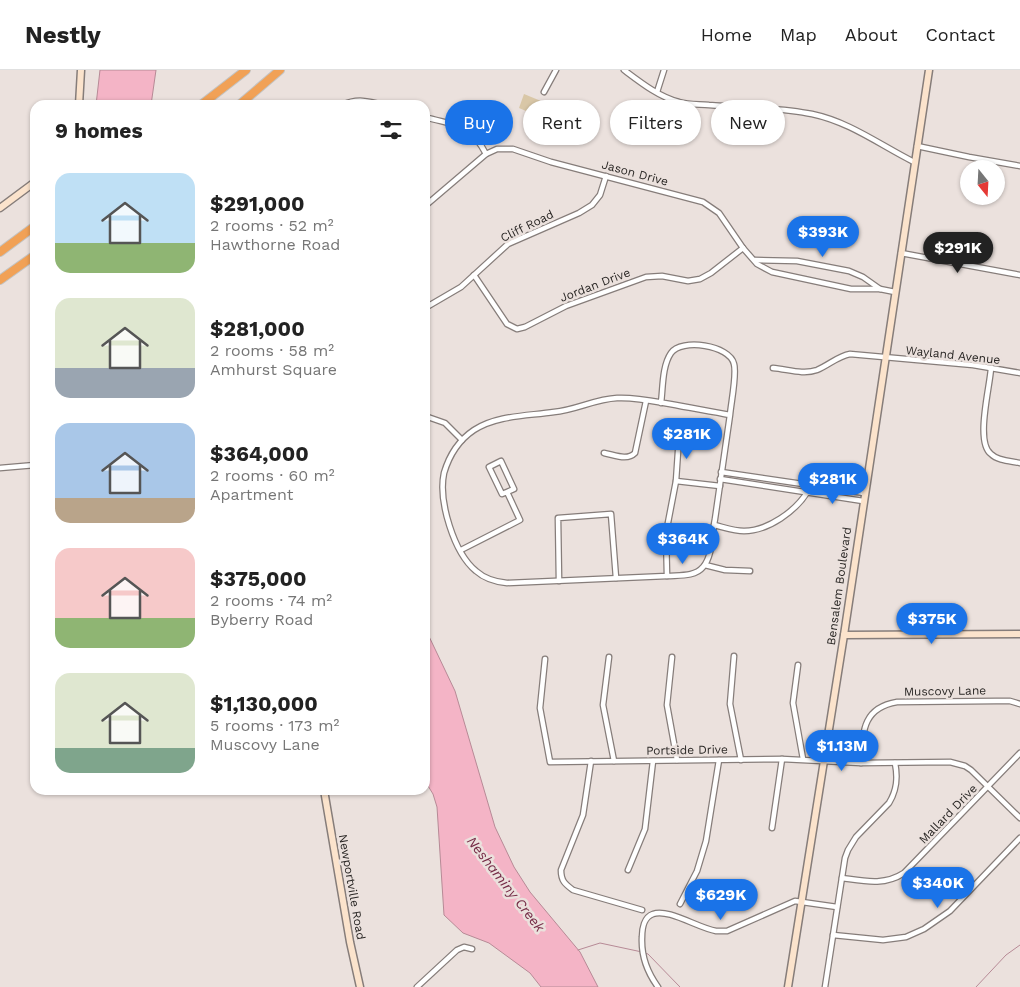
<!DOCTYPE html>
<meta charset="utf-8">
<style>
:root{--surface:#fff;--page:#f6f6f6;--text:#222;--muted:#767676;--line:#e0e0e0;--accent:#1a73e8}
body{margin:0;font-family:"Work Sans",sans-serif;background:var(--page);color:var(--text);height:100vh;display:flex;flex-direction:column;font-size:19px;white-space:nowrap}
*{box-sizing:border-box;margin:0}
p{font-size:16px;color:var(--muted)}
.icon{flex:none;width:28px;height:28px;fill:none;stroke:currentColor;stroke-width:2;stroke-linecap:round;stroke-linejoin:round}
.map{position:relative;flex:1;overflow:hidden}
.drawer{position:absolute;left:30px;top:30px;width:400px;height:695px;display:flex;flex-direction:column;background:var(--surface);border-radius:15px;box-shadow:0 1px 4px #0004}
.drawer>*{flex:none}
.hud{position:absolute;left:445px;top:30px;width:475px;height:45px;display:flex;gap:10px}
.needle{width:32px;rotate:162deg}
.buttons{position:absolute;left:960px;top:90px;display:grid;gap:10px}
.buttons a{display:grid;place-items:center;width:45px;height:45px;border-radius:50%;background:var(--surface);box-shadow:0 1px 4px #0004;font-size:25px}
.price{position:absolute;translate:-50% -42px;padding:0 11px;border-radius:18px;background:var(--accent);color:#fff;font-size:16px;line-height:32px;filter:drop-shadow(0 1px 2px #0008)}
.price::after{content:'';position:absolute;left:50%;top:30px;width:15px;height:11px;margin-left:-8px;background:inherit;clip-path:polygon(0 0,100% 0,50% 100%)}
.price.selected{background:#222;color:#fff}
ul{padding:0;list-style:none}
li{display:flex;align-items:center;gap:15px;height:125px;padding:0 25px}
li span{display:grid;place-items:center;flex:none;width:140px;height:100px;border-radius:15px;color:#555}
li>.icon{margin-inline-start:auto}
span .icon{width:60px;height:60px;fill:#fffc;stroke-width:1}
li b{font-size:21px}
h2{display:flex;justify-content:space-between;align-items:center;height:60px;padding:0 25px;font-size:21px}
.tag{padding:0 18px;border-radius:22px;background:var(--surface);box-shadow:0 1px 4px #0004;font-size:18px;line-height:45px}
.tag.selected{background:var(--accent);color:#fff}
header{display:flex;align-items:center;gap:30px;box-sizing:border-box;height:70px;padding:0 25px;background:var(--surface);border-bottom:1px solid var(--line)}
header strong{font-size:24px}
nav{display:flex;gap:28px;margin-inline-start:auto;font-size:18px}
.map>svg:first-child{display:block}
</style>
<header>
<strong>Nestly</strong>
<nav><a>Home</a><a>Map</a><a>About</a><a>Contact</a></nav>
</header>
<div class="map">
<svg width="1020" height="917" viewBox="0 0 1020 917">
<rect width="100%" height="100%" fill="#ebe1dd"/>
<path fill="#d9c7a7" d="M 524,24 L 553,36 L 547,50 L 519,38 Z"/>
<g fill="#f4b4c6" stroke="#b78a96">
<path d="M 100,0 L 156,0 L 151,35 L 96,35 Z"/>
<path d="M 425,558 L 455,621 L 495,757 L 514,797 L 530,822 L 580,882 L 598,917 L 541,917 L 530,903 L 489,873 L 463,863 L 444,845 L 437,737 L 433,724 L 425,711 Z"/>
</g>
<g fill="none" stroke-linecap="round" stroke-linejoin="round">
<g stroke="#b78a96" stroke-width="1">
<path d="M 578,880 L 600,873 L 642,882"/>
<path d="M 645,883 L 648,884 L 680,917"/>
<path d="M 976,917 L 1006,885 L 1020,875"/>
</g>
<defs>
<g id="street">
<path d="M 624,0 C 640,12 659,27 679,32 C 689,35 700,34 709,35 C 743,38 779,37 812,44 C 850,52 880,75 914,92"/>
<path d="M 544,22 L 556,0"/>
<path d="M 657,22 L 664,0"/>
<path d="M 343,35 C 356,28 369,31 383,35"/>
<path d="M 425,47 C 456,56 470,53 486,84"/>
<path d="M 917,76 L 969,87 L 1020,96"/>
<path d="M 425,136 L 486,84 L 497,79 L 513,79 L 551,92 L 703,132 L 719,143 L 743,178 L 757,194 L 772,202 L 851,219 L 880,219 L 895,222"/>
<path d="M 901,183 L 1020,205"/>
<path d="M 755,190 L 797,191 L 849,201 L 863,207 L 880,219"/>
<path d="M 474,205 L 507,254 L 517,259 L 525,257 L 566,236 L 646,207 L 662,206 L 688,211 L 700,209 L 711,203 L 743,178"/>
<path d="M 425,238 L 461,217 L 508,174 L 579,143 L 592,135 L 600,125 L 606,106"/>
<path d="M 773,298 C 787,299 803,305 817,300 C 829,295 838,286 850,284 L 973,295 L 1020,303"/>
<path d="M 991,298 C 990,317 975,372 991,384 C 998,391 1011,391 1020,393"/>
<path d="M 661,333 C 663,318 662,296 671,283 C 681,268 730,275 734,294 C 737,304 731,333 730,345 C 725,379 720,414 715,449 C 712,463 713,486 703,497 C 695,507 679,505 667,506 L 507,513 C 496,512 485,509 476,501 C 454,483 438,431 444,403 C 449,386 459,370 474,360 C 497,345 528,346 554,342 C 576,340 595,329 617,328 C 635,327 653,331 670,334 C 690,338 710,341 730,345"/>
<path d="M 425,346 L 445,353 L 462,370"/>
<path d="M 604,383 C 615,385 627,391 635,383 L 646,331"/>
<path d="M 0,398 L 35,395"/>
<path d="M 721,402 L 864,423"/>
<path d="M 720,409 L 863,431"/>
<path d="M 676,411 L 720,416"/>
<path d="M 714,455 C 723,457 734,461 744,461 C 768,461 796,441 808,421"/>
<path d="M 461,480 L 520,450 L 507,422 L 514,419 L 501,391 L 489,397 L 502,424 L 507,422"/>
<path d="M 705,495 L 725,500 L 750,501"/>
<path d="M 667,506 L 666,463 L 676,411 L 679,367"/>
<path d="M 559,511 L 558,448 L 611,444 L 616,508"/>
<path d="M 734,586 L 730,634 L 741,690"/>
<path d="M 609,587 L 603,635 L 614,691"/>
<path d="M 672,587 L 667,635 L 677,690"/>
<path d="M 545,589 L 540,638 L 550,692 L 782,689 L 861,693 L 950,692 L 965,696 L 971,700 L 1020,748"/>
<path d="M 798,595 L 793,633 L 803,689"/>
<path d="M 591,691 L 583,745 L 561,800 C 561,811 565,814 573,820 L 642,840"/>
<path d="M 861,693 C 863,664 861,638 897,632 L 996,631 L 1010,631 L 1020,634"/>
<path d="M 772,758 L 782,689"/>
<path d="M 628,800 L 645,759 L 653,691"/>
<path d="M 842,808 C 864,811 884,816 904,803 L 1020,683"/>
<path d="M 680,834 L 697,801 L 706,771 L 719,690"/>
<path d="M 833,865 L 883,870 L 906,867 L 924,859 L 950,841 L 1020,768"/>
<path d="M 417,917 L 457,880 L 464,877 L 472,879"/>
<path d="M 658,917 C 647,902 641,886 642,867 C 642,859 644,847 653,844 C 668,838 698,858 716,861 C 719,861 723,861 727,861 L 795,831 L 837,837"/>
<path d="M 825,917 L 845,788 L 848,780 L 856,767 L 889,733 C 897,720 898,708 895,693"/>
</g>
<g id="secondary">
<path d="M 79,35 L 81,0"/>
<path d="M 0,138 L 35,112"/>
<path d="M 844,565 L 1020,564"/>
<path d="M 324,720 L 350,872 L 360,917"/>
<path d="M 788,917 L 844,565 L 929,0"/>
</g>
<g id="highway">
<path d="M 201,35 L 246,0"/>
<path d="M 239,35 L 280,0"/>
<path d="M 0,182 L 35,156"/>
<path d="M 0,210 L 35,185"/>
</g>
</defs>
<use href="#street" stroke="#867d7a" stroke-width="7"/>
<use href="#secondary" stroke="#867d7a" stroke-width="9"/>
<use href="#highway" stroke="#c3c3c2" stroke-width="10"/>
<use href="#street" stroke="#fff" stroke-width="4.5"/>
<use href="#secondary" stroke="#fbe3cc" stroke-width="6"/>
<use href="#highway" stroke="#f1a156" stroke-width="8"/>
</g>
<g text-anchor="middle" stroke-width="5" stroke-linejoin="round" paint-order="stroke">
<g font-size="12" fill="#2a2725" stroke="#ebe1dd">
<text transform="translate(635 103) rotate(15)" y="4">Jason Drive</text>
<text transform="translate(527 156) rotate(-26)" y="4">Cliff Road</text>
<text transform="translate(595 215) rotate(-21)" y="4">Jordan Drive</text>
<text transform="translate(953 285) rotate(6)" y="4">Wayland Avenue</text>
<text transform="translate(839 516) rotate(-82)" y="4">Bensalem Boulevard</text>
<text transform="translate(945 621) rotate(-1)" y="4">Muscovy Lane</text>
<text transform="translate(687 680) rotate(-1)" y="4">Portside Drive</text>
<text transform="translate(948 744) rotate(-46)" y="4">Mallard Drive</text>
<text transform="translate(352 817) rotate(80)" y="4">Newportville Road</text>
</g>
<g font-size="14" font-style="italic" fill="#762c47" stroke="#ebe1dd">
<text transform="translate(506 814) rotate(52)" y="5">Neshaminy Creek</text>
</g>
</g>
</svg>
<div class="buttons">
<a><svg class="needle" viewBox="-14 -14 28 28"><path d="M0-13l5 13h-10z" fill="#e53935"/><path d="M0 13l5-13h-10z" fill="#767676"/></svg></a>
</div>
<b class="price" style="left:823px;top:188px">$393K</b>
<b class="price selected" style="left:958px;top:204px">$291K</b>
<b class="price" style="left:687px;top:390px">$281K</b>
<b class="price" style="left:833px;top:435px">$281K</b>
<b class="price" style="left:683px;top:495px">$364K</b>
<b class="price" style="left:932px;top:575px">$375K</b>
<b class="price" style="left:842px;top:702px">$1.13M</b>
<b class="price" style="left:938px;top:839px">$340K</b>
<b class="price" style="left:721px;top:851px">$629K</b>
<div class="hud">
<a class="tag selected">Buy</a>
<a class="tag">Rent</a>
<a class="tag">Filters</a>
<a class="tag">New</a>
</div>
<section class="drawer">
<h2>9 homes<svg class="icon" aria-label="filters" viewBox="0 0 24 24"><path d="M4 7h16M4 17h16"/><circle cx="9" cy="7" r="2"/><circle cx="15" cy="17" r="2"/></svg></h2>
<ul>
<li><span style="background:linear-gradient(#bfe0f5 70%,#8fb573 0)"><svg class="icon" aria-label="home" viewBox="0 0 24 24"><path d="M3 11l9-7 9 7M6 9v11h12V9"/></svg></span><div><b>$291,000</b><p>2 rooms · 52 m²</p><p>Hawthorne Road</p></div></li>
<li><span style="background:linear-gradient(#dfe7d0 70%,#9aa5b1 0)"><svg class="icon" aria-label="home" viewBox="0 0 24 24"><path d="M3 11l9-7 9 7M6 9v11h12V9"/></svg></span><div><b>$281,000</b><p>2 rooms · 58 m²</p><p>Amhurst Square</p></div></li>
<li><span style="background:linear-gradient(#a9c7e8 75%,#b9a48a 0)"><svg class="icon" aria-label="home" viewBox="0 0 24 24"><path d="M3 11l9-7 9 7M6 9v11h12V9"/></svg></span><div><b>$364,000</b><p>2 rooms · 60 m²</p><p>Apartment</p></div></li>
<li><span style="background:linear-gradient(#f6c9c9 70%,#8fb573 0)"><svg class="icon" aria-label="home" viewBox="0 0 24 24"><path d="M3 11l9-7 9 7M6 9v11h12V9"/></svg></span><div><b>$375,000</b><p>2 rooms · 74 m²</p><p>Byberry Road</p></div></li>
<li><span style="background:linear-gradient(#dfe7d0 75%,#7fa58c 0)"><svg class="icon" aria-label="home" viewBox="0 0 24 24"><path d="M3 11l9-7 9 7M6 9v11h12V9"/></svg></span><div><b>$1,130,000</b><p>5 rooms · 173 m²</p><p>Muscovy Lane</p></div></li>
</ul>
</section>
</div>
